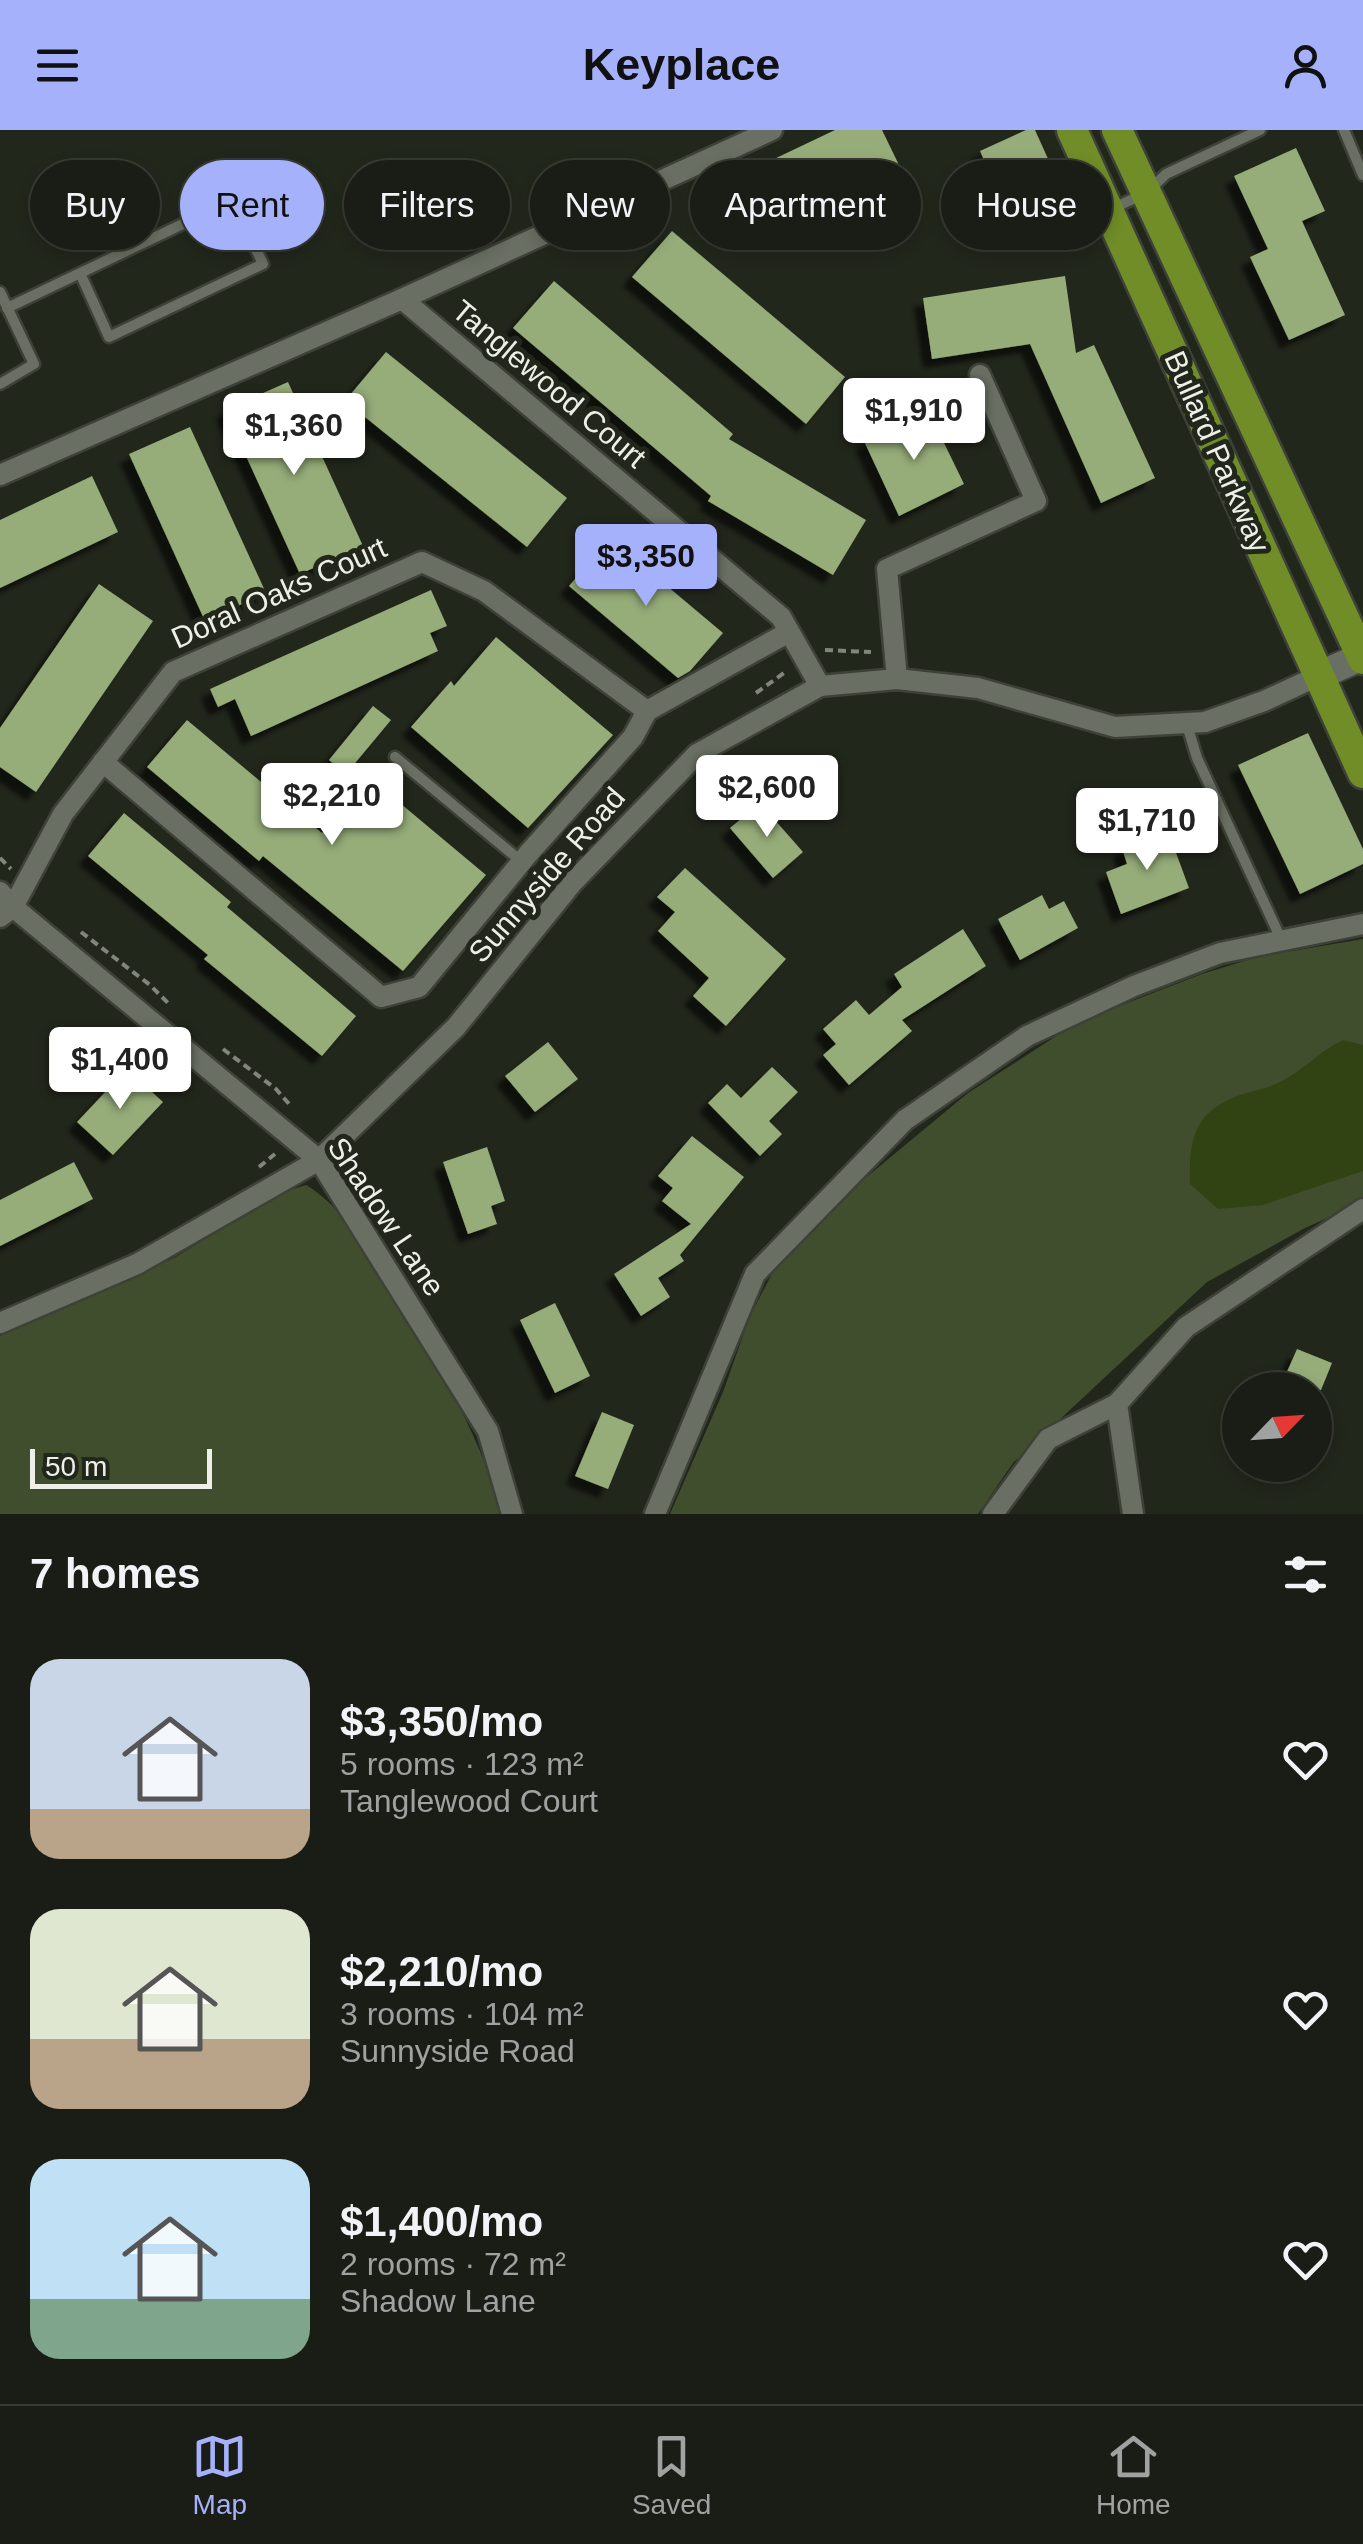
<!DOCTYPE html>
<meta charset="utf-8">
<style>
:root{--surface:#1a1d15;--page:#23261e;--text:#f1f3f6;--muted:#9fa2a0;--line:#383b34;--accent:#a6b1fc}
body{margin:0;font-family:Arial,sans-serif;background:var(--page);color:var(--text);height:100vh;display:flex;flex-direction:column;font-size:38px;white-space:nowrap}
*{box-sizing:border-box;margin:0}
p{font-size:32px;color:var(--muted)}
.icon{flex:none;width:55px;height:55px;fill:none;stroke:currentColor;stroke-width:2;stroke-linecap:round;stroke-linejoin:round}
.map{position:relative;height:1384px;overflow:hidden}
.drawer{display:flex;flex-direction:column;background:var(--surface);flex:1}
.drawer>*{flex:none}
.top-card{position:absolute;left:30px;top:30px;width:1305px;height:90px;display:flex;gap:20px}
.needle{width:65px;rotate:65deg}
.tools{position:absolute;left:1222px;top:1242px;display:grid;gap:20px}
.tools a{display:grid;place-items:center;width:110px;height:110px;border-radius:50%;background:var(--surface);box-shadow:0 5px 15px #0003,0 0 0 2px var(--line);font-size:50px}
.scale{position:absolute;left:30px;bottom:25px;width:182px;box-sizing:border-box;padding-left:10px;border:5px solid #edf0e8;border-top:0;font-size:28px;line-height:35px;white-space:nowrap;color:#edf0e8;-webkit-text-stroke:8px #22271c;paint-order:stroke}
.price{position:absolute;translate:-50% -85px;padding:0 22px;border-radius:10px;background:#fff;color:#222;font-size:32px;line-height:65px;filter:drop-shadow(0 2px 5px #0008)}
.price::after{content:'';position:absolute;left:50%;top:60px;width:30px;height:22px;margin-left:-15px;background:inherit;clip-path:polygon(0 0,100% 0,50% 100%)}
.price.active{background:var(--accent);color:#111}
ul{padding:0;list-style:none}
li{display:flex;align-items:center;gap:30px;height:250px;padding:0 30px}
li span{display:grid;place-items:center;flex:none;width:280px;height:200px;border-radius:30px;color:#555}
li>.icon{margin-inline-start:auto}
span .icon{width:120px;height:120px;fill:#fffc;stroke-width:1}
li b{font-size:42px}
h2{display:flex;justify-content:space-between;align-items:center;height:120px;padding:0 30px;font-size:42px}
.chip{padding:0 35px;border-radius:45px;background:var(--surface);box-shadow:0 5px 15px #0003,0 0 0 2px var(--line);font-size:35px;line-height:90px}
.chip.active{background:var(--accent);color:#111}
header{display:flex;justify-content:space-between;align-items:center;height:130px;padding:0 30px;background:var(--accent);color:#111;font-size:45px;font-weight:700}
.dock{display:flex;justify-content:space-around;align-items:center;height:140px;border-top:2px solid var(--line);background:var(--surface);font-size:28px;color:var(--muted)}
.dock a{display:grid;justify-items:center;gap:5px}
.dock .active{color:var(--accent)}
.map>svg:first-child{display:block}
</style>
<header><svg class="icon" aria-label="menu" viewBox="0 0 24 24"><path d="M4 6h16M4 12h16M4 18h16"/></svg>Keyplace<svg class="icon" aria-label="person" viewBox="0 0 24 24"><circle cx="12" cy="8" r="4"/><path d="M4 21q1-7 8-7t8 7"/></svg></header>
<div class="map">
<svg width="1363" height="1384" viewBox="0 0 1363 1384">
<defs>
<filter id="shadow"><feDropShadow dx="-9" dy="9" stdDeviation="2.5" flood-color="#0009"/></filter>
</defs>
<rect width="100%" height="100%" fill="#22271c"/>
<g fill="#414e2d">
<path d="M 1363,809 L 1363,1072 L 1305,1098 L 1207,1152 L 1013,1333 L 978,1384 L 670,1384 L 723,1262 L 750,1186 L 775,1138 L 863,1050 L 968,963 L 1078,892 L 1202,844 L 1257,827 Z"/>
<path d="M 306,1055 C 339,1075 356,1105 377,1136 C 429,1214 474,1294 504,1384 L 0,1384 L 0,1206 L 174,1128 L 283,1062 Z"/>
</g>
<path fill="#314312" d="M 1343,910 L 1363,915 L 1363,1041 L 1263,1075 L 1218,1079 L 1190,1054 C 1189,1007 1194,981 1243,964 C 1255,960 1268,958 1280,952 C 1304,940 1319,921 1343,910 Z"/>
<g fill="#96ac79" filter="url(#shadow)">
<path d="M 835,0 L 882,0 L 899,35 L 742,110 L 717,56 Z"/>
<path d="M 1026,0 L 1035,0 L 1072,82 L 1019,107 L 980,21 Z"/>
<path d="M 1296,18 L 1325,81 L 1302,91 L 1345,185 L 1289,210 L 1250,127 L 1268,119 L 1234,46 Z"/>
<path d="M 672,101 L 845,247 L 806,294 L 632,147 Z"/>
<path d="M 1065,146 L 1076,223 L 1094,215 L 1155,348 L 1101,373 L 1030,214 L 932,229 L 923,168 Z"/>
<path d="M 554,151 L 733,304 L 729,309 L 866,390 L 833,445 L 708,371 L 711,366 L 513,198 Z"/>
<path d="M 386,222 L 567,368 L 527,417 L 345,271 Z"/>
<path d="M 288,252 L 363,416 L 300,444 L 225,280 Z"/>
<path d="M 928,280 L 964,354 L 899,386 L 864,311 Z"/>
<path d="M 190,297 L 266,463 L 205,491 L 129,324 Z"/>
<path d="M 92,346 L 118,402 L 0,458 L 0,390 Z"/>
<path d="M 610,408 L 723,503 L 690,541 L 678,548 L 569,456 Z"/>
<path d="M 99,454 L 153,491 L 36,662 L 0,637 L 0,598 Z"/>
<path d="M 431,460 L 447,496 L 430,503 L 438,521 L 251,606 L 235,569 L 218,577 L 210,559 Z"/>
<path d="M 496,507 L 613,605 L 528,698 L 411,597 L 451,551 L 454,556 Z"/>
<path d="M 373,576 L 391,590 L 346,644 L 329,630 Z"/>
<path d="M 187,590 L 322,703 L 370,648 L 486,745 L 403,841 L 263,726 L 259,731 L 147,637 Z"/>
<path d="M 1308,603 L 1363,719 L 1363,734 L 1300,764 L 1238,635 Z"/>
<path d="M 760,673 L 803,722 L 773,748 L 730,698 Z"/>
<path d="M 124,683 L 231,772 L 227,777 L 356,886 L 322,926 L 204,829 L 208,825 L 88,726 Z"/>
<path d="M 1168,701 L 1189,758 L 1121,784 L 1106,742 L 1127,734 L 1122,718 Z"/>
<path d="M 685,738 L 786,829 L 726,896 L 693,866 L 709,848 L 658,801 L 675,782 L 657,767 Z"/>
<path d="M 1042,765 L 1049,779 L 1064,771 L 1078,798 L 1020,830 L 998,789 Z"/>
<path d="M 963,799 L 986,836 L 902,890 L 912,901 L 849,955 L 823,925 L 836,914 L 823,899 L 856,870 L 869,885 L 902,857 L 894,844 Z"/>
<path d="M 548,912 L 578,949 L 535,982 L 505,946 Z"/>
<path d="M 772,937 L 798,962 L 769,991 L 782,1004 L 760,1026 L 708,973 L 727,954 L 741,968 Z"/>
<path d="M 127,939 L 163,972 L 113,1025 L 77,992 Z"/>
<path d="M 692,1006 L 744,1047 L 680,1125 L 684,1131 L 658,1148 L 670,1167 L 641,1186 L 614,1144 L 691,1094 L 662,1071 L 673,1058 L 658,1046 Z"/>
<path d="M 487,1017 L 505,1071 L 491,1076 L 497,1094 L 468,1104 L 443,1032 Z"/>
<path d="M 74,1032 L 93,1069 L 0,1116 L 0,1070 Z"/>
<path d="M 555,1173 L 590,1246 L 555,1263 L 520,1190 Z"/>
<path d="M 1297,1219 L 1332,1233 L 1321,1260 L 1279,1260 Z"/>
<path d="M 602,1282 L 634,1295 L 608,1359 L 575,1346 Z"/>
</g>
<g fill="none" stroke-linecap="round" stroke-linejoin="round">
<defs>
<g id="lane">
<path d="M 1344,0 L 1363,45"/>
<path d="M 1109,80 L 1146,63 L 1166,44 L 1260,0"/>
<path d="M 0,162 L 34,234 L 0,254"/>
<path d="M 7,178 L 233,70 L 263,134 L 109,207 L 80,143"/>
<path d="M 1187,595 L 1197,628 L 1281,809"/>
<path d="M 395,627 L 521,731"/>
</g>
<g id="street">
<path d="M 402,169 L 781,487 L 820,556"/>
<path d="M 0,345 L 402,169 L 772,0"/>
<path d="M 897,549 L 887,439 L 1036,371 L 980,245"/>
<path d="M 103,632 L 381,867 L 419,857 L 528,724 L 633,607 L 647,581 L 789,502"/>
<path d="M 0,762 L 13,777 L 319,1030 L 488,1301 L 512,1384"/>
<path d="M 0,787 L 13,777 L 63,684 L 173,542 L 422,432 L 484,461 L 647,581"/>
<path d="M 0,1193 L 137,1134 L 319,1030 L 456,897 L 573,752 L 697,624 L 820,556 L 897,549 L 978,558 L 1115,597 L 1205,592 L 1264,571 L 1318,546"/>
<path d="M 1117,1274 L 1133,1384"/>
<path d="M 655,1384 L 755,1144 L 905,990 L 1027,906 L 1134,856 L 1220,823 L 1363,794"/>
<path d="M 993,1384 L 1048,1309 L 1117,1274 L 1186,1197 L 1363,1079"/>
</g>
<path id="secondary" d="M 1318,546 L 1363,526"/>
<g id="primary">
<path d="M 1072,0 L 1363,643"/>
<path d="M 1117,0 L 1363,529"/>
</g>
</defs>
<use href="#lane" stroke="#3e4138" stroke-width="15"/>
<use href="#street" stroke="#3e4138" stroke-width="25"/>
<use href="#secondary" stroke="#3e4138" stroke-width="32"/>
<use href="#primary" stroke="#3e4138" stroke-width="35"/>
<g stroke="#81857b" stroke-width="4" stroke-dasharray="8 5" stroke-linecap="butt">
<path d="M 825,520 L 871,522"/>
<path d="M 756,563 L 784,543"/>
<path d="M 0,728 L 11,739"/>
<path d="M 81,802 L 150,855 L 170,875"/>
<path d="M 223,919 L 276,959 L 289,974"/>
<path d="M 259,1037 L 275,1024"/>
</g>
<use href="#lane" stroke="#696f62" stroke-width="10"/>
<use href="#street" stroke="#696f62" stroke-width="20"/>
<use href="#secondary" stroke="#696f62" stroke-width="28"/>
<use href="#primary" stroke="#708d27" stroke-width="30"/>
</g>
<g text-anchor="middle" stroke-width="10" stroke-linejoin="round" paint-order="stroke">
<g font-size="30" fill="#edf0e8" stroke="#22271c">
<text transform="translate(549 254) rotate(40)" y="10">Tanglewood Court</text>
<text transform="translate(1217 322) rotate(66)" y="10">Bullard Parkway</text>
<text transform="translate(279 463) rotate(-24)" y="10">Doral Oaks Court</text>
<text transform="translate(547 745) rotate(-49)" y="10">Sunnyside Road</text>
<text transform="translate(386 1087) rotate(56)" y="10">Shadow Lane</text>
</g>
</g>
</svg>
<div class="tools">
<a><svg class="needle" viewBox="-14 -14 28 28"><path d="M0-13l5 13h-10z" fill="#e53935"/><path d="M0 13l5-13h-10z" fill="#9fa2a0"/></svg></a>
</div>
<div class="scale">50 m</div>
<b class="price" style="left:914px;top:333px">$1,910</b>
<b class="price" style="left:294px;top:348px">$1,360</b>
<b class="price active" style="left:646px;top:479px">$3,350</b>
<b class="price" style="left:767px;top:710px">$2,600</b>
<b class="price" style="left:332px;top:718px">$2,210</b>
<b class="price" style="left:1147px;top:743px">$1,710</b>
<b class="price" style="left:120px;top:982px">$1,400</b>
<div class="top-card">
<a class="chip">Buy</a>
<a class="chip active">Rent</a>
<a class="chip">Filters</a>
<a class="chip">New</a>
<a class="chip">Apartment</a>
<a class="chip">House</a>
</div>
</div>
<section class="drawer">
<h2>7 homes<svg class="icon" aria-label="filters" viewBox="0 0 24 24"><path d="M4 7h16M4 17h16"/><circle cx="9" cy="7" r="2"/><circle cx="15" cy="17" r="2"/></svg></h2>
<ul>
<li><span style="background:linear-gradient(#c9d6e8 75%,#b9a48a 0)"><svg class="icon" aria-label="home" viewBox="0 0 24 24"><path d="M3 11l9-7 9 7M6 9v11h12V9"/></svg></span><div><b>$3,350/mo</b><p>5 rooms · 123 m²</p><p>Tanglewood Court</p></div><svg class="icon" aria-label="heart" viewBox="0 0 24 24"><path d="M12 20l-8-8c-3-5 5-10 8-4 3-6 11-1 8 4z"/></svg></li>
<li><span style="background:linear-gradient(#dfe7d0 65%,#b9a48a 0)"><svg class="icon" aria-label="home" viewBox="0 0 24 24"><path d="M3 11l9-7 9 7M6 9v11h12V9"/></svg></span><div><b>$2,210/mo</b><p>3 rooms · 104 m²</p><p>Sunnyside Road</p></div><svg class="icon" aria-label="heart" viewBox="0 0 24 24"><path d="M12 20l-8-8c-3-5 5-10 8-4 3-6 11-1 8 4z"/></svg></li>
<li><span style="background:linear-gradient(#bfe0f5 70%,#7fa58c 0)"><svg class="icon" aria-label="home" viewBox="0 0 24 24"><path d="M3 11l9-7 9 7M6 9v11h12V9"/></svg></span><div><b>$1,400/mo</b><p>2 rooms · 72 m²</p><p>Shadow Lane</p></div><svg class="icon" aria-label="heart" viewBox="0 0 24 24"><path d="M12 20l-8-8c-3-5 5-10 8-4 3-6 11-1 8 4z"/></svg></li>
</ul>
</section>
<nav class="dock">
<a class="active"><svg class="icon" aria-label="map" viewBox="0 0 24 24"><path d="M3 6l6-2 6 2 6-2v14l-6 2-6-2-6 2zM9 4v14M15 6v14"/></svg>Map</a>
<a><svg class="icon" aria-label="saved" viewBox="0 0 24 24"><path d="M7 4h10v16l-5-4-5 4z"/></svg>Saved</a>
<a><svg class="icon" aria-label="home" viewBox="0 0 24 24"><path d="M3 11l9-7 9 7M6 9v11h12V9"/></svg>Home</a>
</nav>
